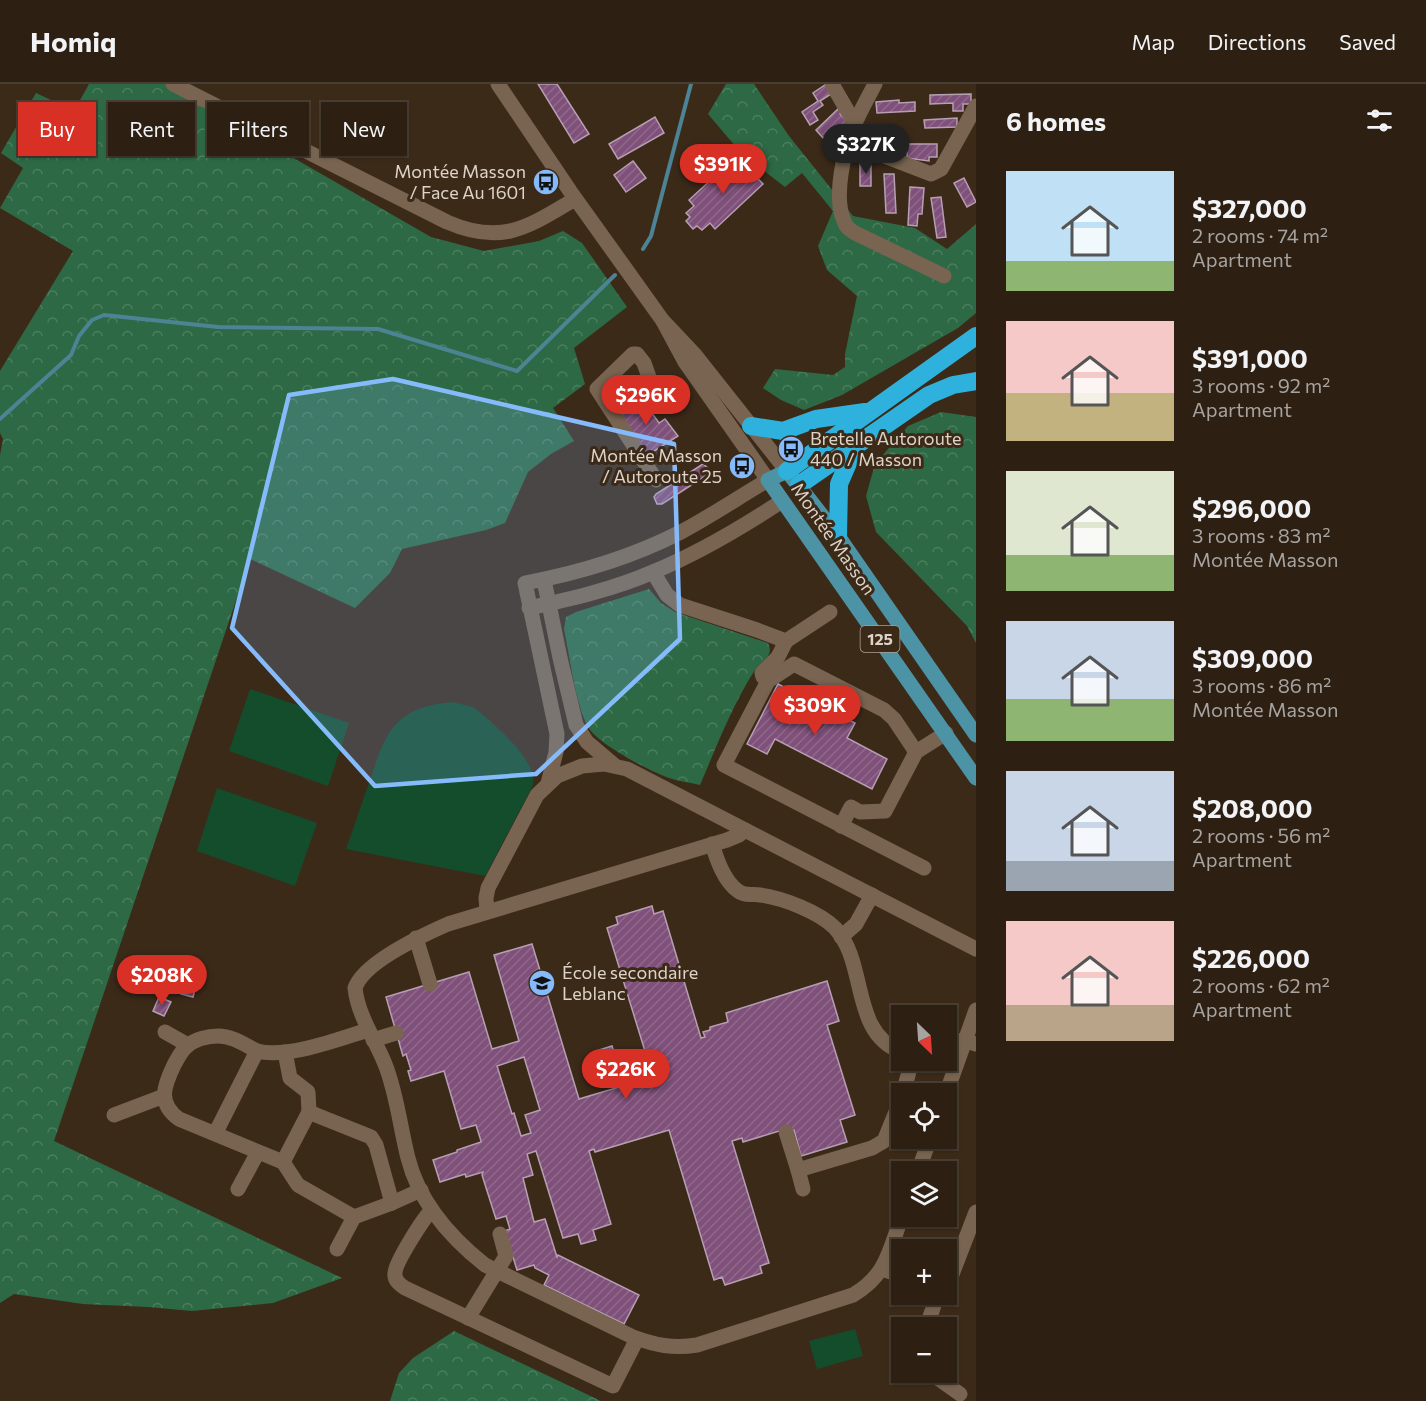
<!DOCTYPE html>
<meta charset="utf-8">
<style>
:root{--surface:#2d2013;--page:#392d21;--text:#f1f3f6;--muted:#a7a3a0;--line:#483e33;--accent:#d93025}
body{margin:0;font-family:Commissioner,sans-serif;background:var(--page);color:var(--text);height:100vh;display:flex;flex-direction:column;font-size:22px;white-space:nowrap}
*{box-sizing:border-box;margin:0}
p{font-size:20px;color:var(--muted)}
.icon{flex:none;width:33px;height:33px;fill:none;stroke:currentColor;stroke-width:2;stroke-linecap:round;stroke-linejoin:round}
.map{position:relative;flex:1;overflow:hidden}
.sheet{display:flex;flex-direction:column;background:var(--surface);width:450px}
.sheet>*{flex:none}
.banner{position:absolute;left:18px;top:18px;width:570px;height:54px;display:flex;gap:12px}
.needle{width:39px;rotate:155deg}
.tools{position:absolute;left:891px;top:921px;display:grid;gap:12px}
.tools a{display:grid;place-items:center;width:66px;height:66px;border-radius:0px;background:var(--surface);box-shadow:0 2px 4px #0004,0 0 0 2px var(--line);font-size:30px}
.price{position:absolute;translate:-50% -51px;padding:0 14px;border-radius:21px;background:var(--accent);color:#fff;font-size:20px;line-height:39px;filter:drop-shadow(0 2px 3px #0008)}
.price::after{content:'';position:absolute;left:50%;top:36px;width:18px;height:14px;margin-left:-9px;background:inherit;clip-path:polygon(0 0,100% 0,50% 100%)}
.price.active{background:#222;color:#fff}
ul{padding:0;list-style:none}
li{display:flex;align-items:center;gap:18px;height:150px;padding:0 30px}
li span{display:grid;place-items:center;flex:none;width:168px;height:120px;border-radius:0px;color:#555}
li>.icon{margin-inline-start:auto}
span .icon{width:72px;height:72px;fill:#fffc;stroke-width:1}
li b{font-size:26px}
h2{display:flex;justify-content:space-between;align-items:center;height:72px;padding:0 30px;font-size:26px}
.pill{padding:0 21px;border-radius:0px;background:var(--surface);box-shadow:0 2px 4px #0004,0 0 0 2px var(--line);font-size:21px;line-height:54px}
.pill.active{background:var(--accent);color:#fff}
header{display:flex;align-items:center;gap:36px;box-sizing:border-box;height:84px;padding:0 30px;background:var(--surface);border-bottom:2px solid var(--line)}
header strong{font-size:28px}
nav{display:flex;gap:33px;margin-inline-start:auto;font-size:21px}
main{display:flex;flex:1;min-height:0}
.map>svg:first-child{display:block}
</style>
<header>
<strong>Homiq</strong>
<nav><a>Map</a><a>Directions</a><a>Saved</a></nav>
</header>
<main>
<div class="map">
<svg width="976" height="1317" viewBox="0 0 976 1317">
<defs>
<pattern id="forest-crowns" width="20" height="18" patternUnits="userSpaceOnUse" patternTransform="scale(1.5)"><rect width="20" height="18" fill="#2d6944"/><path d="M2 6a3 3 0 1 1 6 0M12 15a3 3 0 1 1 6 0" fill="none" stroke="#4b7e5e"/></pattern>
<pattern id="building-hatch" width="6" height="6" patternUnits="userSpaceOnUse" patternTransform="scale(1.5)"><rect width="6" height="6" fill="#7f507a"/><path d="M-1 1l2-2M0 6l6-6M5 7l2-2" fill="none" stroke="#91688b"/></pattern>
</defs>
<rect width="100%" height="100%" fill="#3c2a19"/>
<g fill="url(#forest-crowns)">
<path d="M 89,0 L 165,0 L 431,153 L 484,167 L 539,157 L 563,147 L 582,159 L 627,223 L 574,264 L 585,300 L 553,324 L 574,357 L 551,370 L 528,388 L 505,439 L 486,446 L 402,465 L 390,489 L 355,524 L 250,475 L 54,1057 L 342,1194 L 273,1219 L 192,1227 L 148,1223 L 83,1220 L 14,1210 L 0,1219 L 0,371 L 3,355 L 0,349 L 0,287 L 73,167 L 0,124 L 23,84 L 1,69 L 36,9 L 74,27 Z"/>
<path d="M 726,0 L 754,0 L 789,52 L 853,132 L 915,144 L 947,165 L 976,140 L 976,229 L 958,244 L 842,311 L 804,326 L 781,316 L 763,304 L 775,285 L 833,291 L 845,283 L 845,270 L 857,212 L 827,186 L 818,162 L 833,127 L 802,89 L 785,103 L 742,70 L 708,30 Z"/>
<path d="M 941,328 L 976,333 L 976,559 L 967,542 L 876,448 L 866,412 L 875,380 L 908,342 Z"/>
<path d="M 649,505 L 661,519 L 675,528 L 768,559 C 775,574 759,578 753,589 C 731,624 716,664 700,701 C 688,698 675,697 664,692 C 646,685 597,659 588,643 C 575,618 570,573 564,545 L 566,533 L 576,528 Z"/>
<path d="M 454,1247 L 601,1317 L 390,1317 L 399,1289 L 413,1274 Z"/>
</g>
<g fill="#134d2c">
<path d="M 250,605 L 349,639 L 328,702 L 229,667 Z"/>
<path d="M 452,618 L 473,623 L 481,629 C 497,643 537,677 533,700 C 532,704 529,709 527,713 L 485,792 L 346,765 C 354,743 361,721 369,699 C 386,648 393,624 452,618 Z"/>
<path d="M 217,704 L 317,739 L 295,802 L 197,767 Z"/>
<path d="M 855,1245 L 863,1272 L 817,1285 L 809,1257 Z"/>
</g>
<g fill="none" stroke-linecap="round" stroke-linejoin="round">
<g stroke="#4c8395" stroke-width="4">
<path d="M 643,165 L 651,152 L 691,0"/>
<path d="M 0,335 L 71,271 L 79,252 L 92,236 L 104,231 L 218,243 L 378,245 L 517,287 L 615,191"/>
</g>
</g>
<g fill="url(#building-hatch)" stroke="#b69fb3" stroke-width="1.5" fill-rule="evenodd">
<path d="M 538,0 L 557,0 L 589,50 L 574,59 Z"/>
<path d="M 825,1 L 831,10 L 820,17 L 823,21 L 813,28 L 818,36 L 810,41 L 802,28 L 818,17 L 813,9 Z"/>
<path d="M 971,10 L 971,20 L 963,20 L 963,27 L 953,27 L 953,19 L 930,20 L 930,11 Z"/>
<path d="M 899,16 L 899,19 L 915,18 L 915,27 L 877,29 L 876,18 Z"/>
<path d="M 840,23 L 843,26 L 840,30 L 848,39 L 837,49 L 833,45 L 823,54 L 816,46 Z"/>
<path d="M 655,33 L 664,49 L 618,75 L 609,60 Z"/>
<path d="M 957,34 L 957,43 L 925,44 L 924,36 Z"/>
<path d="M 871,43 L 904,50 L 903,59 L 870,53 Z"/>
<path d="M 907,60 L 937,60 L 937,73 L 929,73 L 929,77 L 907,74 Z"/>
<path d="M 737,72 L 763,100 L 715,145 L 710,139 L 702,146 L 697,142 L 693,145 L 686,137 L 690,133 L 686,129 L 694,122 L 689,116 Z"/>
<path d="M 633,77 L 646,94 L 626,108 L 614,91 Z"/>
<rect x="860" y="80" width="11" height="22"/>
<path d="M 884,90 L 894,90 L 896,129 L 886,129 Z"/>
<path d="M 964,94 L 976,118 L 967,123 L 954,99 Z"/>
<path d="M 910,103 L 924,104 L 922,130 L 918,130 L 917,142 L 908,141 Z"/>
<path d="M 941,113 L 946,153 L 937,154 L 931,114 Z"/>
<path d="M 622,313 L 629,324 L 642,315 L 659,339 L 665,335 L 678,352 L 648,371 L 613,319 Z"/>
<path d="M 703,380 L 708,384 L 707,391 L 662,420 L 657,420 L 654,413 L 656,410 Z"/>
<path d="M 778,600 L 855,639 L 847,654 L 887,675 L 872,705 L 775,655 L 767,670 L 747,660 Z"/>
<path d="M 652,822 L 654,830 L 663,827 L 701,954 L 705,953 L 703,948 L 710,946 L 710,943 L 728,938 L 726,929 L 827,897 L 839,937 L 827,941 L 855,1031 L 840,1036 L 847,1058 L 801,1072 L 794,1046 L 790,1048 L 789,1044 L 743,1058 L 742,1054 L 732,1057 L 769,1179 L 760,1182 L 762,1189 L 725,1201 L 722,1193 L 714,1196 L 669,1046 L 595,1068 L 594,1065 L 589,1067 L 611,1140 L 593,1146 L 596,1156 L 581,1160 L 578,1150 L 563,1154 L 536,1067 L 527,1070 L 533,1091 L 523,1094 L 534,1138 L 545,1135 L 557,1173 L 558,1171 L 639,1211 L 624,1240 L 544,1201 L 549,1191 L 535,1184 L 534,1181 L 517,1186 L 505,1147 L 510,1145 L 506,1132 L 496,1135 L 482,1091 L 483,1088 L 466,1093 L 465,1090 L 440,1098 L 433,1076 L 457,1068 L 457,1066 L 481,1058 L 481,1057 L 476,1041 L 461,1045 L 444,987 L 411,997 L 408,987 L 411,986 L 406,970 L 403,972 L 386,913 L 469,888 L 492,965 L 519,957 L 494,871 L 532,860 L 579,1015 L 653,993 L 607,844 L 618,840 L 616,833 ZM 524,973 L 540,1026 L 525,1031 L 531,1049 L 521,1052 L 514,1029 L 512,1030 L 497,982 Z"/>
<path d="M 184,899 L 196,902 L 193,913 L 181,910 Z"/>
<path d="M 159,913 L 171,918 L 164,932 L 153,927 Z"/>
<path d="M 612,962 L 616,975 L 602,979 L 599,966 Z"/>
</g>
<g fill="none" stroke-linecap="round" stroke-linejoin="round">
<g stroke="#786451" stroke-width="15">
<path d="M 173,0 L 447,138 C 502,162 528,143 575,115"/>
<path d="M 498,0 L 570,107 L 663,237 L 695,271 L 787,387"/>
<path d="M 832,0 L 855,40 L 861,63 L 931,90 L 941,85 L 976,22"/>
<path d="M 875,0 C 868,14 860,27 854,42 C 844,66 833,113 844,137 C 846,144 851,147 857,150 L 944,192"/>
<path d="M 649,293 L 644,279 L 637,270 L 633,270 L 597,305 L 656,396"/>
<path d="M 653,488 L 667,511 L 680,521 L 757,546 L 786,557 L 830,528"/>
<path d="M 544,496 L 560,574 L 576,641 L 587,658 L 614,681"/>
<path d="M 529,524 C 571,515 614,505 653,488 C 699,469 741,444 782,417"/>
<path d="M 768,597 L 763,593 L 762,589 L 778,573 L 786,557"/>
<path d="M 916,668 L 894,635 L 884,626 L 794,580 L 768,597 L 724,681 L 924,784"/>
<path d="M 548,699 L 556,668 L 557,650 L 525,499 C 579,489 632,473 681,448 C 711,432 739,413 768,396 L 685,278 L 663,237"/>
<path d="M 841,742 L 851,723 L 860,728 L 885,727 L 916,668 L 946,649"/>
<path d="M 712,760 C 717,776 724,797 738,807 C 746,813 753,809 760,811 C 783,814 819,828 835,844 C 868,879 850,950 902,968"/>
<path d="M 487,827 L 486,814 L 488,804 L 537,711 L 557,692 L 582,682 L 604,680 L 627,685 L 745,746"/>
<path d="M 841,853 L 856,840 L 872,811"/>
<path d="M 416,854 L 430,900"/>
<path d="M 165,948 L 188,961"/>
<path d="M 373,956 L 396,949"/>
<path d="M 946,961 L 963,956 L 976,960"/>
<path d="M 257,967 C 287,975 339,955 368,946"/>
<path d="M 285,968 L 290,994 L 308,1008 L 309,1028"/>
<path d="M 903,1010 L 912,976"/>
<path d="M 946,1010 L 976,926"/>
<path d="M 114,1031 L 164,1012"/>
<path d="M 786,1048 L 798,1086 L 872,1064 L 884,1057 L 902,1013"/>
<path d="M 215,1050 L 257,967 C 245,961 233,952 218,952 C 208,952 195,955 187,962 C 181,967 178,974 174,981 C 164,1002 157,1019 179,1035 L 283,1078 L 298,1101 L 354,1133 L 392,1119 L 421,1106"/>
<path d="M 283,1078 L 309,1028 L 316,1031 L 371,1053 L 376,1061 L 392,1119"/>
<path d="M 798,1086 L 803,1105"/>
<path d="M 918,1088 L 930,1054"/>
<path d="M 238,1105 L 258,1068"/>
<path d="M 432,1126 C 424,1133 395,1179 395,1189 C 394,1196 399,1200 405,1204 L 613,1302 L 637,1255"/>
<path d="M 902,1132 C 889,1167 887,1191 853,1211 L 697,1261 C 673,1265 655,1261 633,1253 L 485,1181 C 451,1154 419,1118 408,1074 C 400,1043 397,1010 385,980 C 375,955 358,932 355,904 C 364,878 423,851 448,840 L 727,756 L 739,751 L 745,746 L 976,865"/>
<path d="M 337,1165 L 354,1133"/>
<path d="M 882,1185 L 902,1192"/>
<path d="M 946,1206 L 976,1128"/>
<path d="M 468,1234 L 506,1172 L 500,1150"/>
<path d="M 926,1244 L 938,1210"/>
<path d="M 929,1288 L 960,1310"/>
</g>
<path stroke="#4c93a5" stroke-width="15" d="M 976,651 L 838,452 L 787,387 L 768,396 L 976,694"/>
<g stroke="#2eb2dd" stroke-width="18">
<path d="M 751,342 L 783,347 L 816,335 L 865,328"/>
<path d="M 787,387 L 976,252"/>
<path d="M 799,401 L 929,311 L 953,301 L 976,297"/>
<path d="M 838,452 L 839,400 L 855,363"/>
</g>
</g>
<path fill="#86bbfb" fill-opacity="0.2" stroke="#86bbfb" stroke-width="4.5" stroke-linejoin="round" d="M 393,295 L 674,360 L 680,555 L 536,690 L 375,702 L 232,544 L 289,311 Z"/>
<defs>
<symbol id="bus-disc" viewBox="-11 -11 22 22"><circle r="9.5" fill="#86bbfb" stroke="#3c2a19"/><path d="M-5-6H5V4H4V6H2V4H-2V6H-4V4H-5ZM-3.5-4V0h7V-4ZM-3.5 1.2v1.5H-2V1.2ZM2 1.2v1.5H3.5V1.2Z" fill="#111"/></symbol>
<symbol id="school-disc" viewBox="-11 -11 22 22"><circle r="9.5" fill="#86bbfb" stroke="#3c2a19"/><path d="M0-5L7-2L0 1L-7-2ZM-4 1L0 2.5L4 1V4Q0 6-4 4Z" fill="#111"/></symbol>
</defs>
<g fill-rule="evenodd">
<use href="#bus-disc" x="531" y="83" width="30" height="30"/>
<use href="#bus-disc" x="776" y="350" width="30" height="30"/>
<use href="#bus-disc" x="727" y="367" width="30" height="30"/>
<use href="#school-disc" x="527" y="884" width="30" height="30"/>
</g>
<g text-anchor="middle" stroke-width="6" stroke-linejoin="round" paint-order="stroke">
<rect fill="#3c2a19" stroke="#ada094" stroke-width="1.5" x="860.5" y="542" width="39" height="26" rx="4.5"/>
<g font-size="16" font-weight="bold" fill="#ded3c8">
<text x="880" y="561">125</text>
</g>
<g font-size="18" fill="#ded3c8" stroke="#3c2a19" text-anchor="end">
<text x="526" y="94">Montée Masson<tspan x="526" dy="21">/ Face Au 1601</tspan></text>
<text x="810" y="361" text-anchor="start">Bretelle Autoroute<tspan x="810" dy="21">440 / Masson</tspan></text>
<text x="722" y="378">Montée Masson<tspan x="722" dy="21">/ Autoroute 25</tspan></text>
<text x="562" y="895" text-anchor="start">École secondaire<tspan x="562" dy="21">Leblanc</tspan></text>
</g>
<g font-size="18" fill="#ded3c8" stroke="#3c2a19">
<text transform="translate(833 455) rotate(55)" y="6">Montée Masson</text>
</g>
</g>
</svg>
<div class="tools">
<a><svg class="needle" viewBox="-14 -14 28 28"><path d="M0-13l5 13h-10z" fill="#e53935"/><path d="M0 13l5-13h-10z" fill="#a7a3a0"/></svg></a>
<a><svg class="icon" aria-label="locate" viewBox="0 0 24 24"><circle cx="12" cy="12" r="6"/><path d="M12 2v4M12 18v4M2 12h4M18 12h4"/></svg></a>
<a><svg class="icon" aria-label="layers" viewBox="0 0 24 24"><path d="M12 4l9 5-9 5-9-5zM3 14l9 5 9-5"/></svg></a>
<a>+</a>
<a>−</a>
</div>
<b class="price active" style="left:866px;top:91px">$327K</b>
<b class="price" style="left:723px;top:111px">$391K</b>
<b class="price" style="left:646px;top:342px">$296K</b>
<b class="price" style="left:815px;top:652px">$309K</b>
<b class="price" style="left:162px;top:922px">$208K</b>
<b class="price" style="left:626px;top:1016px">$226K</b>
<div class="banner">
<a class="pill active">Buy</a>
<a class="pill">Rent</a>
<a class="pill">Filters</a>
<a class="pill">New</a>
</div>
</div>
<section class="sheet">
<h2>6 homes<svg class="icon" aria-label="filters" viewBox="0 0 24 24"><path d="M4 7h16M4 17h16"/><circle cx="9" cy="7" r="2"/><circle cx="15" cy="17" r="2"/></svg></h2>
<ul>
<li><span style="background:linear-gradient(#bfe0f5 75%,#8fb573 0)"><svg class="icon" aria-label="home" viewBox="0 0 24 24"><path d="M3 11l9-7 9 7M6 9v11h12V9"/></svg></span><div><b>$327,000</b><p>2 rooms · 74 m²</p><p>Apartment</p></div></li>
<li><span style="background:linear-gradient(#f6c9c9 60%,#c2b280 0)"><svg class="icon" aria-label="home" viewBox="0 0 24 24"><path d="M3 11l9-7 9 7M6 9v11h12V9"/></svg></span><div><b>$391,000</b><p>3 rooms · 92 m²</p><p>Apartment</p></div></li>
<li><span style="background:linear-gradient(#dfe7d0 70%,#8fb573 0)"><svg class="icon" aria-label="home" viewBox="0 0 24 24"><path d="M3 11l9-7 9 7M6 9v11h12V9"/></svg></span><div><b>$296,000</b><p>3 rooms · 83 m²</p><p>Montée Masson</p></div></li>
<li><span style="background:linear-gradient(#c9d6e8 65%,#8fb573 0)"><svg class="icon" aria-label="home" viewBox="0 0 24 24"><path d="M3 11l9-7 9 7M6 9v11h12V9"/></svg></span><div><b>$309,000</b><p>3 rooms · 86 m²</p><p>Montée Masson</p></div></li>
<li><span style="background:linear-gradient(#c9d6e8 75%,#9aa5b1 0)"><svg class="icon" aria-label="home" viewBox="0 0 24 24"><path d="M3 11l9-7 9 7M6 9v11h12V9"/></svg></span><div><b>$208,000</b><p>2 rooms · 56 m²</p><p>Apartment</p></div></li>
<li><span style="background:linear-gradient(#f6c9c9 70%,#b9a48a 0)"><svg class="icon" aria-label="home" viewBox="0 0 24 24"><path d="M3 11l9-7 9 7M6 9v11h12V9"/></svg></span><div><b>$226,000</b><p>2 rooms · 62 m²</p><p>Apartment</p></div></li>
</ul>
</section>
</main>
